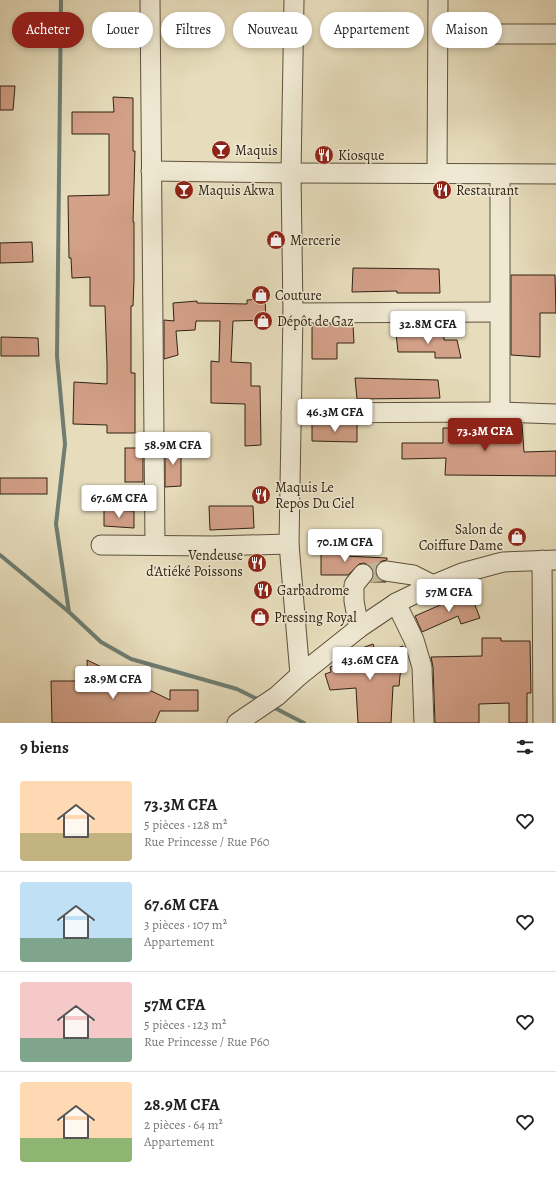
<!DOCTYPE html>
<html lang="fr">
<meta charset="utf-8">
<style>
:root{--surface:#fff;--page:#f6f6f6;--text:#222;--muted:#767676;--line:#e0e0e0;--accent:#8f2418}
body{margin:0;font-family:Alegreya,serif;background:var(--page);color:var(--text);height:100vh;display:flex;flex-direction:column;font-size:15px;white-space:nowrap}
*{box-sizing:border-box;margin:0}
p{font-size:13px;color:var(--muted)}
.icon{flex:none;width:22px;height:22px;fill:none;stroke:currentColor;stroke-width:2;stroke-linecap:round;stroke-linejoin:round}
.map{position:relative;height:723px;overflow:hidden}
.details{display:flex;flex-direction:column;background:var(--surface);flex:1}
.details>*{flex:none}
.top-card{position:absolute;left:12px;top:12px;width:532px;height:36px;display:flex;gap:8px}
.price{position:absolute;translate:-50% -34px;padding:0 9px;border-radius:4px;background:#fff;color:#222;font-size:13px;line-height:26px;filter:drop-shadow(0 1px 2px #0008)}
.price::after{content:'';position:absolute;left:50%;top:24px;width:12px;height:9px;margin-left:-6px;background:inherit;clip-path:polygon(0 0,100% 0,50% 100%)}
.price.current{background:var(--accent);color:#fff}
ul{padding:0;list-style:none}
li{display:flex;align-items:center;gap:12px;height:100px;padding:0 20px}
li+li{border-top:1px solid var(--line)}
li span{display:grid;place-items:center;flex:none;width:112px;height:80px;border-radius:4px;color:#555}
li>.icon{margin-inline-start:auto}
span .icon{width:48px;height:48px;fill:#fffc;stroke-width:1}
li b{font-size:17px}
h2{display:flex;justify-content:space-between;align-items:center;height:48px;padding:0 20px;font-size:17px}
.chip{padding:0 14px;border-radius:18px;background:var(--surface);box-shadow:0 2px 6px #0003;font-size:14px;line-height:36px}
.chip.current{background:var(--accent);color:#fff}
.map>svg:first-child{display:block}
</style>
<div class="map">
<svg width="556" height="723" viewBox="0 0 556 723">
<rect width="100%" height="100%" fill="#e7ddbc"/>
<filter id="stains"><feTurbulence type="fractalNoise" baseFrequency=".005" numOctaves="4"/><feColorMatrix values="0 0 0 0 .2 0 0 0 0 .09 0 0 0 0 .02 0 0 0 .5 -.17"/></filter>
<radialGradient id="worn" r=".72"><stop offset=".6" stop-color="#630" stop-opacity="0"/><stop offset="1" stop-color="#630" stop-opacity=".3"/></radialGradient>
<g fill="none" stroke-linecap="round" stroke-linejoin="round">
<g stroke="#6e7e73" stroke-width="4">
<path d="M 61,0 L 57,356 L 65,444 L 56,524 L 69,612 L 101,642 L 131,659 L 237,689 L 261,701"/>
<path d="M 0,555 L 69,612"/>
<path d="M 271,706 L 304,723"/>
</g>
</g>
<g fill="#d3a088" stroke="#302213">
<path d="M 0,86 L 15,86 L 13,110 L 0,110 Z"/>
<path d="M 113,97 L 133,98 L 133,151 L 135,151 L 133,222 L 134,222 L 134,280 L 133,306 L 131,306 L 131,373 L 135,373 L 135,433 L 107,433 L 107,425 L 73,424 L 74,382 L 107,384 L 107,364 L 105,306 L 90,306 L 90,277 L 72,278 L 71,258 L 69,258 L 68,196 L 109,195 L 109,134 L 72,134 L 72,112 L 114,112 Z"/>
<path d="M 32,242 L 33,262 L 0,263 L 0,243 Z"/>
<path d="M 353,268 L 439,269 L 440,293 L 397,293 L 397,291 L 352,292 Z"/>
<path d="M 511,275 L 555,275 L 556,313 L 540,313 L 540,357 L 511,355 Z"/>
<path d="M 265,299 L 266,320 L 233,321 L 231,362 L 251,363 L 251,386 L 260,386 L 261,445 L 245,446 L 245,404 L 211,403 L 211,361 L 219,362 L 220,321 L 196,321 L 195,330 L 176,331 L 178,355 L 164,359 L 164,320 L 174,321 L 173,303 L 197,301 L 197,303 L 247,304 L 247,300 Z"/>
<path d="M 312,324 L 353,324 L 354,343 L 337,343 L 337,359 L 312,359 Z"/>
<path d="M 396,333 L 444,333 L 444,340 L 457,340 L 461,358 L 435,358 L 435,352 L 398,352 Z"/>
<path d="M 1,337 L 38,338 L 39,356 L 1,356 Z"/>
<path d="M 355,378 L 438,380 L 440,398 L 357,399 Z"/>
<path d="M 509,423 L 522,424 L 524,452 L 556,451 L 556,476 L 445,475 L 446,458 L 402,459 L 402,443 L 443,443 L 443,428 L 484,428 L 484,425 Z"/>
<path d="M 312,424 L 357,424 L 357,442 L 312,441 Z"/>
<path d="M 165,444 L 181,445 L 181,486 L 165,487 Z"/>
<rect x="125" y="448" width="18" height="34"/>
<rect x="0" y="478" width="47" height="16"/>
<path d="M 209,506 L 253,506 L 254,528 L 210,530 Z"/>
<path d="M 104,510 L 134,511 L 134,528 L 104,526 Z"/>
<path d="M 321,548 L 345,548 L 345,556 L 387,558 L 387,560 L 382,561 L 378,564 L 375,570 L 376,575 L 379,579 L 386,582 L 371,582 L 374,576 L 373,570 L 370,566 L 364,563 L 359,564 L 348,575 L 321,575 Z"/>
<path d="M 471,595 L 480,618 L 461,624 L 458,616 L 422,632 L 415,616 L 447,602 L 447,603 Z"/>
<path d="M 482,638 L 501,638 L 501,641 L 530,641 L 531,693 L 527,693 L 527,723 L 509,723 L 509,703 L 479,704 L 479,723 L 435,723 L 433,667 L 431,657 L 482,656 Z"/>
<path d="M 373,644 L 377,655 L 403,646 L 399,686 L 393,686 L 391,723 L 358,723 L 356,688 L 330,690 L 325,674 L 331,672 L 330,667 L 348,661 L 346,654 Z"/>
<path d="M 87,660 L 170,700 L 170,690 L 198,690 L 198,711 L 160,711 L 155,723 L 52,723 L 51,681 L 88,681 Z"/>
</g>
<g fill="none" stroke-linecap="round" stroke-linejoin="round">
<path stroke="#c2b89a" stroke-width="19" stroke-dasharray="19 10" stroke-linecap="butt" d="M 363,574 L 386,571"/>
<defs>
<g id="minor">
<path d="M 150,0 L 155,545"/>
<path d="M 294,0 L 291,173 L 293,313 L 289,544 L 300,675"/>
<path d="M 438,34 L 556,34"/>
<path d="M 151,171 L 291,173 L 556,174"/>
<path d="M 437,174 L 438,0"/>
<path d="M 500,175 L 500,412"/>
<path d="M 293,313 L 499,312"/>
<path d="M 291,413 L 500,412 L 556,414"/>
<path d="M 101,545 L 213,546 L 289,544"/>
<path d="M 542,560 L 543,723"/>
<path d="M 386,571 L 413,575 L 433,585"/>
<path d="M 396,603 L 414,640 L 422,667 L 424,723"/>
<path d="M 359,628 L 354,601 L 354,585 L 363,574"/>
<path d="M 237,723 L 277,696 L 300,675 L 359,628 L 396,603 L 433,585 L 462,573 L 503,562 L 556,560"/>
</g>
</defs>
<use href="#minor" stroke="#5e513d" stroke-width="21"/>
<use href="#minor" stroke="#efe9d3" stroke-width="19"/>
</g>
<defs>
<symbol id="bar-disc" viewBox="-11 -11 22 22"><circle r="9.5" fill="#8f2418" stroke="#efe9d3"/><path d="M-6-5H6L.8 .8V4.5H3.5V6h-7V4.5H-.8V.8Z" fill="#fff"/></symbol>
<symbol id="restaurant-disc" viewBox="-11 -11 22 22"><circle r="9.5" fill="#8f2418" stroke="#efe9d3"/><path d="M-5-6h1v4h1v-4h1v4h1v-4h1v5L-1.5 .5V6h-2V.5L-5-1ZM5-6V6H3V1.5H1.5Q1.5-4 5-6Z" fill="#fff"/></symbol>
<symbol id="shop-disc" viewBox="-11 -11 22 22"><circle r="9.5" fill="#8f2418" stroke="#efe9d3"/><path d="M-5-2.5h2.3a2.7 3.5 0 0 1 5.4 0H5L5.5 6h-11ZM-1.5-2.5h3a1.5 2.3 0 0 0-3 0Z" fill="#fff"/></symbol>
</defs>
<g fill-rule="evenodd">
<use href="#bar-disc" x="210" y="139" width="22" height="22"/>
<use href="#restaurant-disc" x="313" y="144" width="22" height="22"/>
<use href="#bar-disc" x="173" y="179" width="22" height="22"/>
<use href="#restaurant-disc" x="431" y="179" width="22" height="22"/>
<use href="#shop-disc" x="265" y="229" width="22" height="22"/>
<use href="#shop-disc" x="250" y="284" width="22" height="22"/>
<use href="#shop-disc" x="252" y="310" width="22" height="22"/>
<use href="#restaurant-disc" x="250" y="484" width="22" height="22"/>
<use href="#shop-disc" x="506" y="526" width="22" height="22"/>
<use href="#restaurant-disc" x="246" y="552" width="22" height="22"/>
<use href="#restaurant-disc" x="252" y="579" width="22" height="22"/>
<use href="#shop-disc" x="249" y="606" width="22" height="22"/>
</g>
<g text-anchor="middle" stroke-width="3" stroke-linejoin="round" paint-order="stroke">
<g font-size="14" fill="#302213" stroke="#efe9d3" text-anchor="start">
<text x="235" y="155">Maquis</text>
<text x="338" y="160">Kiosque</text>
<text x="198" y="195">Maquis Akwa</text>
<text x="456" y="195">Restaurant</text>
<text x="290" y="245">Mercerie</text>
<text x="275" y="300">Couture</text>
<text x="277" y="326">Dépôt de Gaz</text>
<text x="275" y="492">Maquis Le<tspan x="275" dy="16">Repos Du Ciel</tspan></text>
<text x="503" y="534" text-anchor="end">Salon de<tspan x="503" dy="16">Coiffure Dame</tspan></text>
<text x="243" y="560" text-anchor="end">Vendeuse<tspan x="243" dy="16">d'Atiéké Poissons</tspan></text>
<text x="277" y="595">Garbadrome</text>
<text x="274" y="622">Pressing Royal</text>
</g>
</g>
<rect width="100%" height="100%" filter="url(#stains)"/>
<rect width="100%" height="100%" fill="url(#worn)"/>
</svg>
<b class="price" style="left:428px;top:345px">32.8M CFA</b>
<b class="price" style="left:335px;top:433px">46.3M CFA</b>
<b class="price current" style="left:485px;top:452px">73.3M CFA</b>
<b class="price" style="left:173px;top:466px">58.9M CFA</b>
<b class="price" style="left:119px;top:519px">67.6M CFA</b>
<b class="price" style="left:345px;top:563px">70.1M CFA</b>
<b class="price" style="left:449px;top:613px">57M CFA</b>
<b class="price" style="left:370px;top:681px">43.6M CFA</b>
<b class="price" style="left:113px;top:700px">28.9M CFA</b>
<div class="top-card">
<a class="chip current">Acheter</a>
<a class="chip">Louer</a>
<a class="chip">Filtres</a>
<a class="chip">Nouveau</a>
<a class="chip">Appartement</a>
<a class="chip">Maison</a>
</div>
</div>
<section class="details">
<h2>9 biens<svg class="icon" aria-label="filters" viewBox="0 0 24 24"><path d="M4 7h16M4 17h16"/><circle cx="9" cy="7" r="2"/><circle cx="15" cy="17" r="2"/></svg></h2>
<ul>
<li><span style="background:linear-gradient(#ffd9b3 65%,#c2b280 0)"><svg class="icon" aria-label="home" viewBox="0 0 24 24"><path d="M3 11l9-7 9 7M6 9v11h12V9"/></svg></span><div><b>73.3M CFA</b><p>5 pièces · 128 m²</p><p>Rue Princesse / Rue P60</p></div><svg class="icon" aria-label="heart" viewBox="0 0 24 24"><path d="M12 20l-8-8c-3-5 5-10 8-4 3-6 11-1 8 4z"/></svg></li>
<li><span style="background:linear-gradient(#bfe0f5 70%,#7fa58c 0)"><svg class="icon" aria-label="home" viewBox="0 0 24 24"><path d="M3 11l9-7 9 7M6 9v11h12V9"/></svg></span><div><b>67.6M CFA</b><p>3 pièces · 107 m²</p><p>Appartement</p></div><svg class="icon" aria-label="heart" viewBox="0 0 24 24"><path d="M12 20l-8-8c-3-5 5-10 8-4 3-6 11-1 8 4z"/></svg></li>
<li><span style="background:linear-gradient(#f6c9c9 70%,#7fa58c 0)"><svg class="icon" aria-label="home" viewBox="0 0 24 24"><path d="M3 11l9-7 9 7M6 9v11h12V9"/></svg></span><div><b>57M CFA</b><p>5 pièces · 123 m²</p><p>Rue Princesse / Rue P60</p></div><svg class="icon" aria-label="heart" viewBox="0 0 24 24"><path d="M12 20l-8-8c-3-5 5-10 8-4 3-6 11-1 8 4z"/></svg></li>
<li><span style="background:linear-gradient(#ffd9b3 70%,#8fb573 0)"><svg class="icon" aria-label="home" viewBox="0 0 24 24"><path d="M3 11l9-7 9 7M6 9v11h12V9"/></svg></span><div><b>28.9M CFA</b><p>2 pièces · 64 m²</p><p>Appartement</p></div><svg class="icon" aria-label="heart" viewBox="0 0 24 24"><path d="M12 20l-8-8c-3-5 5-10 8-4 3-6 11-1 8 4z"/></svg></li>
</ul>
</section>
